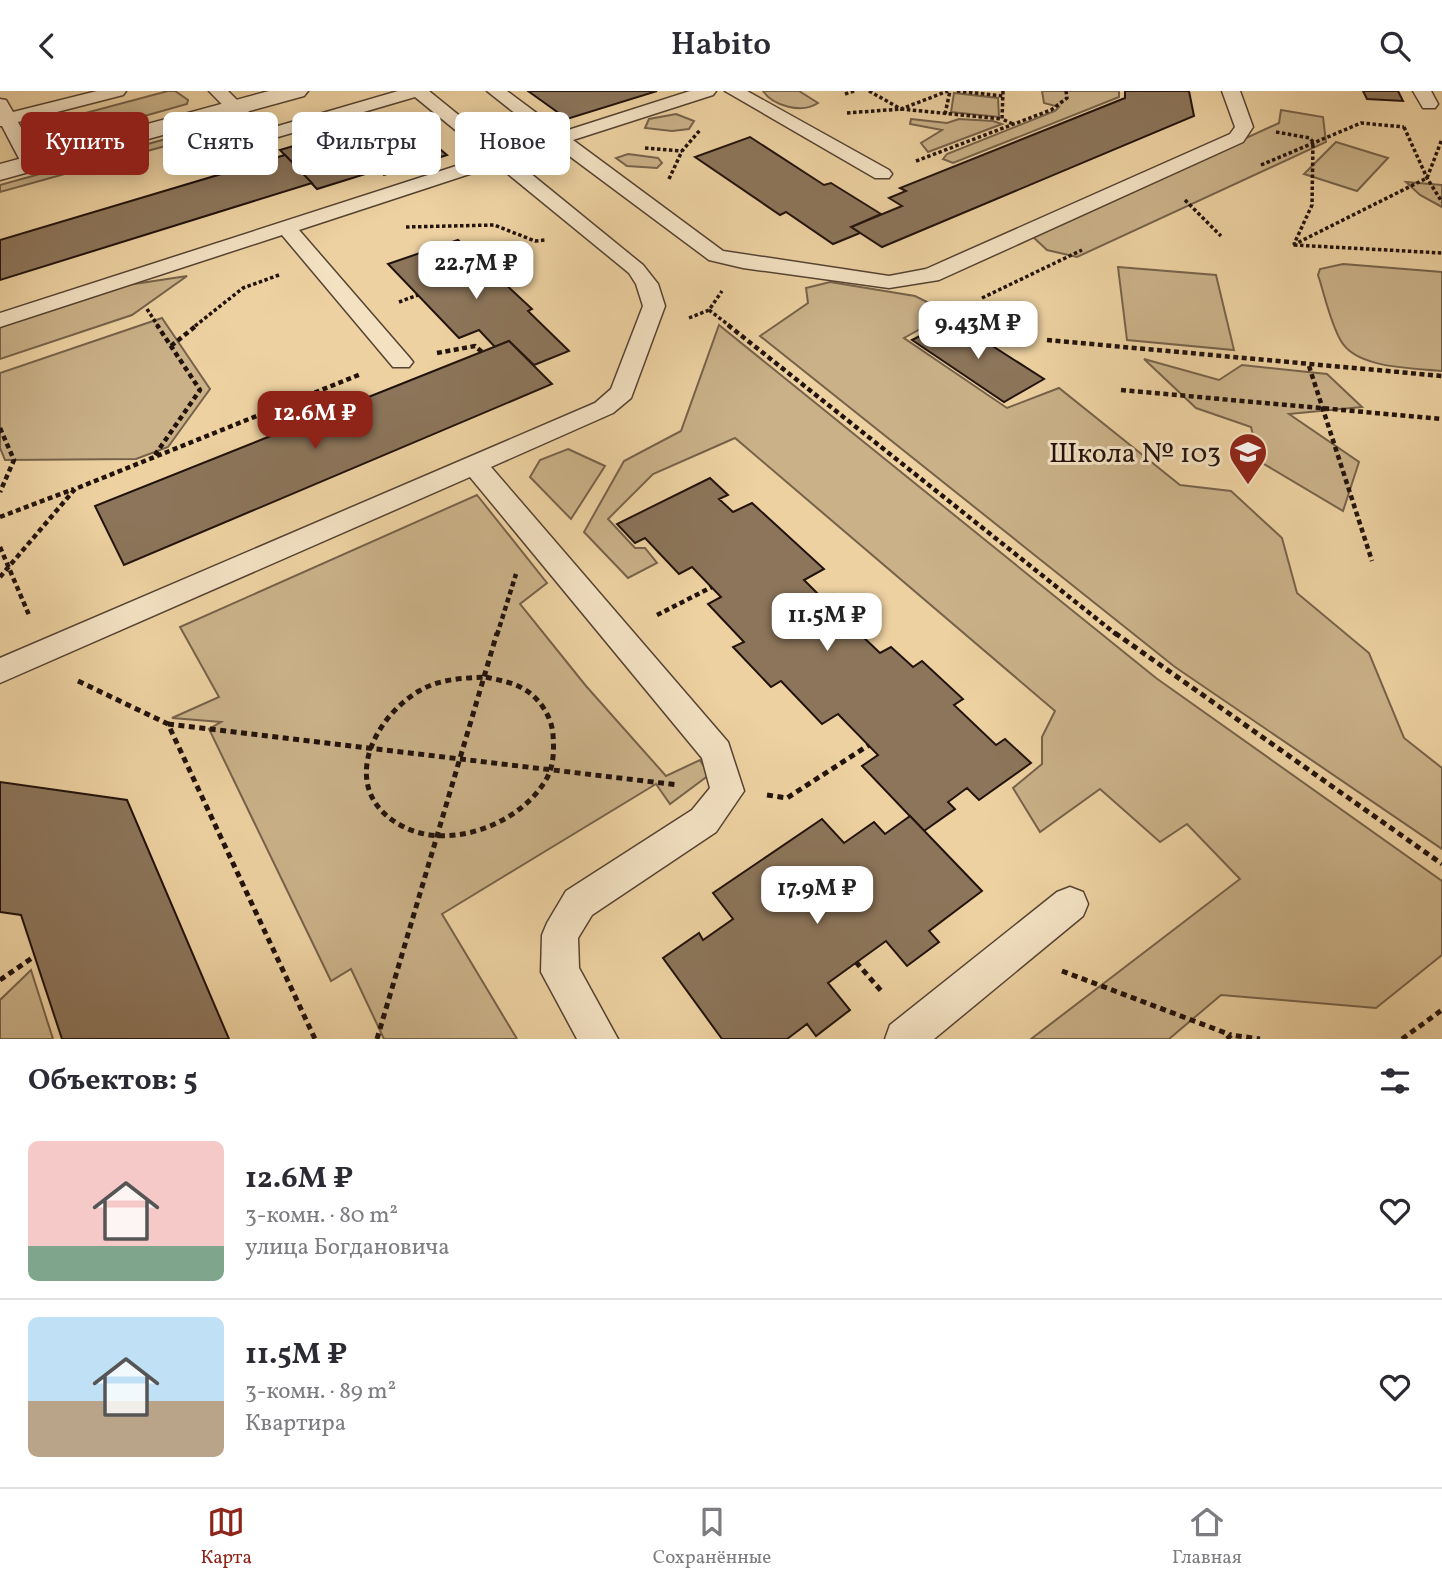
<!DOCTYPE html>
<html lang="ru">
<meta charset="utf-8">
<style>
:root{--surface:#fff;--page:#f7f7f7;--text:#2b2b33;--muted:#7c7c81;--line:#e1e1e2;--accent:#8f2418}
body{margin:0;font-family:Vollkorn,serif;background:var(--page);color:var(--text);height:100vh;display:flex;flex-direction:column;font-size:26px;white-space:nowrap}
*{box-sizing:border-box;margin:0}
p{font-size:23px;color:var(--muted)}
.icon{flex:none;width:38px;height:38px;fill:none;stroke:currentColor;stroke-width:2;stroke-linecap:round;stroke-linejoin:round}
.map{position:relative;height:948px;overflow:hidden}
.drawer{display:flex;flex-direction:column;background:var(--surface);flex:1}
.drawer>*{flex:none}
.top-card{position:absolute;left:21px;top:21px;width:700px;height:63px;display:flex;gap:14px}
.price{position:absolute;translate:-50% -60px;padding:0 16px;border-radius:14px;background:#fff;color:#222;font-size:23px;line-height:46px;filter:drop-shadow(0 2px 4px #0008)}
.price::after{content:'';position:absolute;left:50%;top:42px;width:21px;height:16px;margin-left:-10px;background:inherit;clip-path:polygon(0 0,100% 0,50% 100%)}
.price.active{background:var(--accent);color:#fff}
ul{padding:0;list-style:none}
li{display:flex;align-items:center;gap:21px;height:175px;padding:0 28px}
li+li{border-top:2px solid var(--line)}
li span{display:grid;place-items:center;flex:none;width:196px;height:140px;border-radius:10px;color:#555}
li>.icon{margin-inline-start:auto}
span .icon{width:84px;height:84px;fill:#fffc;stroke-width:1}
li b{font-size:30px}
h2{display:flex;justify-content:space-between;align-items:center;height:84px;padding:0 28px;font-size:30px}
.pill{padding:0 24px;border-radius:10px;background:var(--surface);box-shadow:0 4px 18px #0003;font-size:24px;line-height:63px}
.pill.active{background:var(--accent);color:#fff}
header{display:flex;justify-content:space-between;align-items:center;height:91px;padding:0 28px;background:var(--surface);font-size:32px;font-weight:600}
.tab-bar{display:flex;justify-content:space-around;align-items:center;height:98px;border-top:2px solid var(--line);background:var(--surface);font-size:19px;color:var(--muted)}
.tab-bar a{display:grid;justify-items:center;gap:4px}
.tab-bar .active{color:var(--accent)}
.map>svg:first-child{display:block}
</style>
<header><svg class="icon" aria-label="back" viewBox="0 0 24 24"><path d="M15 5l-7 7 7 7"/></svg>Habito<svg class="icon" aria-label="search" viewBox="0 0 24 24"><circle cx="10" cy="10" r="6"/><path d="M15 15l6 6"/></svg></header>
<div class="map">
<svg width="1442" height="948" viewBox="0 0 1442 948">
<rect width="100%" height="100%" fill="#edd1a1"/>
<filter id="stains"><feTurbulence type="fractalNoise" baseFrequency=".00286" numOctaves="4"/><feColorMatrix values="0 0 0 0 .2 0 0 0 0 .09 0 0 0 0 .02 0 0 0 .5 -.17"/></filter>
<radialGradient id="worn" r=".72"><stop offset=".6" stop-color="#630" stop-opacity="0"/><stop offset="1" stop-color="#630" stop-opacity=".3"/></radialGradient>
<g fill="#cab188" stroke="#76624a" stroke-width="2">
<path d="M 168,0 L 175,0 L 188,9 L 187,13 L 49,52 L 37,50 L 29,37 Z"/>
<path d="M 763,0 L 799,0 L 818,12 C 802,23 773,15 763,0 Z"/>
<path d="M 1042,0 L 1119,0 L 1119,6 L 953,72 L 943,68 L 947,63 L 1055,20 L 1059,16 L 1044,12 Z"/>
<path d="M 954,2 L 998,7 L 999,26 L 951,21 Z"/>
<path d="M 1281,19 L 1323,26 L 1326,51 L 1077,166 L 1047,159 L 1032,145 L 1279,32 Z"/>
<path d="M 676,23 L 694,30 L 689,38 L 672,40 L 645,37 L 649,28 Z"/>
<path d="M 911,28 L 947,32 L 959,28 L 993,30 L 1002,33 L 928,61 L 921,52 L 942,39 L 910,33 Z"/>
<path d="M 220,35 L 230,37 L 0,101 L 0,94 L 209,36 Z"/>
<path d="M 1336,51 L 1388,67 L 1357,100 L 1304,83 Z"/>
<path d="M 628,63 L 658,67 L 662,72 L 657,77 L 627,75 L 616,67 Z"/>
<path d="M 1406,91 L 1442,94 L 1442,116 L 1420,104 Z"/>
<path d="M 1343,173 L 1442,181 L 1442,280 C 1414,277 1357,278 1341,250 C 1330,231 1325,205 1318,184 L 1320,178 Z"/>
<path d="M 1118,176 L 1216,184 L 1234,259 L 1127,249 Z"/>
<path d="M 187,185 L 132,224 L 0,268 L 0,235 L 121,195 Z"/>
<path d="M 830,191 L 915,205 L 949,222 L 904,247 L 1007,317 L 1059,297 L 1180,394 L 1231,400 L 1282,447 L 1297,502 L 1369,562 L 1404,647 L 1442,677 L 1442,758 L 1175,576 L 760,245 L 808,212 L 806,197 Z"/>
<path d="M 162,227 L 210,298 L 168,356 L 136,368 L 5,369 L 0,357 L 0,282 Z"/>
<path d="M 719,234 L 1156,587 L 1442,790 L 1442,864 L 1376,917 L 1221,904 L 1169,948 L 1031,948 L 1240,788 L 1187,733 L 1160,751 L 1100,698 L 1040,741 L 1013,697 L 1042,673 L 1042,646 L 1055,620 L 735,347 L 653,383 L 608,428 L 635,457 L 645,457 L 657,472 L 628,487 L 584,441 L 624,370 L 681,340 Z"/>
<path d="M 1144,268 L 1219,289 L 1242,274 L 1327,283 L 1362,316 L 1289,323 L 1359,371 L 1343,420 L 1259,370 L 1251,336 L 1196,317 Z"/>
<path d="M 568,358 L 605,375 L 571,428 L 530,386 L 540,369 Z"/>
<path d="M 477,404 L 547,492 L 520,513 L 586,595 L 666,685 L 700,669 L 709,684 L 670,713 L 656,693 L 442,823 L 517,948 L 384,948 L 351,878 L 331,890 L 209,638 L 221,631 L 172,627 L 219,606 L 180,536 Z"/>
<path d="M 31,879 L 53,948 L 0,948 L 0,909 Z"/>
</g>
<g fill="#8c755a" stroke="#22120d" stroke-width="2">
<path d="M 528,0 L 657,0 L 567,28 Z"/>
<path d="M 1125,0 L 1189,0 L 1194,25 L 882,156 L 851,136 L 902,115 L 889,107 L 906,100 L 900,97 L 1125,7 Z"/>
<path d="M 1363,0 L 1398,0 L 1403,10 L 1367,8 Z"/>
<path d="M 387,27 L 400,39 L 413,35 L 447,64 L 384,84 L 378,79 L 317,98 L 280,59 Z"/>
<path d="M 750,46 L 824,94 L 831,92 L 881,123 L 851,136 L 860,142 L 833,153 L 786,121 L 780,124 L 695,66 Z"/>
<path d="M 285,64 L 312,92 L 0,189 L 0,149 Z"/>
<path d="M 458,149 L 532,218 L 528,220 L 569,260 L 534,274 L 509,250 L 495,256 L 479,239 L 459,247 L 388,173 Z"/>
<path d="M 952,229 L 1044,288 L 1004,311 L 912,249 Z"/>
<path d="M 509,250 L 552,293 L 124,474 L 95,415 Z"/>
<path d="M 710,387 L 728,404 L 719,408 L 733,421 L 752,412 L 824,478 L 804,489 L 823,508 L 832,503 L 869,538 L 860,543 L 880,562 L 891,556 L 913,576 L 922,570 L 963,608 L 954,614 L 996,654 L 1005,648 L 1031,672 L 979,709 L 967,697 L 948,711 L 955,718 L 924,740 L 862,675 L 878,664 L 838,623 L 822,633 L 781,590 L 771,596 L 733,556 L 744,551 L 708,513 L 721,506 L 692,476 L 679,483 L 645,447 L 635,452 L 617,433 Z"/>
<path d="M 0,691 L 127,709 L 229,948 L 62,948 L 21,824 L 0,821 Z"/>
<path d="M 910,725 L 982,800 L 929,840 L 939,851 L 907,875 L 886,850 L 828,892 L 850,919 L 816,945 L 807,933 L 787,948 L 722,948 L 663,867 L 699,842 L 703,849 L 733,828 L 713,802 L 822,728 L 844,752 L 874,731 L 885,743 Z"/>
</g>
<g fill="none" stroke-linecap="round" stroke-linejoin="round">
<defs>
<g id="service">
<path d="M 97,0 L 126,0 L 123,4 L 18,31 L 40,73 L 31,79 L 24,77 L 2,35 L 0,35 L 0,8 L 6,9 L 13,21 Z"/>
<path d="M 209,0 L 228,0 L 258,30 L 278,35 L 398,0 L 429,0 L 503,60 L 545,46 L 487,0 L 507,0 L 562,41 L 690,0 L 716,0 L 713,4 L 573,49 L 723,160 L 889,185 L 926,178 L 1230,43 L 1235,36 L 1222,0 L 1240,0 L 1253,36 L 1243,51 L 939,189 L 889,197 L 743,177 L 709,169 L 556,55 L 514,69 L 643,174 L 658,193 L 665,215 L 631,307 L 613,322 L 491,376 L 728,651 L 744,700 L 716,741 L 592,824 L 578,847 L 579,877 L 618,948 L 577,948 L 541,881 L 542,844 L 547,832 L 566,800 L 692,719 L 710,697 L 702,667 L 470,386 L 0,592 L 0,567 L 595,312 L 611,298 L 643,215 L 636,193 L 629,182 L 497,74 L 299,139 L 409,266 L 413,271 L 409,276 L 393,276 L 282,144 L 0,236 L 0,222 L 487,65 L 415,6 L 278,46 L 246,38 Z"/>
<path d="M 725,0 L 747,0 L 889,79 L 892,83 L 889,87 L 875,87 Z"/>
<path d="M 1413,0 L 1431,0 L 1438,13 L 1435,17 L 1423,17 Z"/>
<path d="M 1070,796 L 1083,801 L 1088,813 L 1083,825 L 934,948 L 885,948 L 890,934 L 1057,801 Z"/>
</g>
<path id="tertiary" d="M 269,0 L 308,0 L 304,5 L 0,89 L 0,73 Z"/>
</defs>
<use href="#service" stroke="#554232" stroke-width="3"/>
<use href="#tertiary" stroke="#554232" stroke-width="3"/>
<g stroke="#22120d" stroke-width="3.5" stroke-dasharray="3.5 2.5" stroke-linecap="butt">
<path d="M 869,0 L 901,18 L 948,0"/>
<path d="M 957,0 L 1003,5"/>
<path d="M 1003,0 L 1002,28 L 1013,33"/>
<path d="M 845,3 L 854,0"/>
<path d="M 847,22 L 901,18 L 1002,28"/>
<path d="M 945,23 L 950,0"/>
<path d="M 1404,36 L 1427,87 L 1442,111"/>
<path d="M 1276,41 L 1310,47 L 1313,51 L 1312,114 L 1294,153"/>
<path d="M 645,57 L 682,60"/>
<path d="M 916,70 L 1051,19 L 1067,7 L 1066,0"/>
<path d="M 1261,74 L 1361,32 L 1404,36"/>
<path d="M 669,88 L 682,60 L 700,39"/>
<path d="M 1185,109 L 1221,145"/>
<path d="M 406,136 L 494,134 L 535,150 L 545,149"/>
<path d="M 1293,154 L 1427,87 L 1442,48"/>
<path d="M 1294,154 L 1442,162"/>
<path d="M 982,207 L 1082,159"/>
<path d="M 399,211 L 418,204"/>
<path d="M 147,218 L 158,235"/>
<path d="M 709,219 L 730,235"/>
<path d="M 689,227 L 709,219 L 722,200"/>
<path d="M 195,235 L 243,197 L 279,184"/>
</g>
<g stroke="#22120d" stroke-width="4.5" stroke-dasharray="5 3.5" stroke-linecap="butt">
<path d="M 728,234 L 1117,544"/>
<path d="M 1047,249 L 1442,285"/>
<path d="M 171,255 L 197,234"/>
<path d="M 437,262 L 475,255 L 482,261"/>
<path d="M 1309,275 L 1372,470"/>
<path d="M 1121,299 L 1442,328"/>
<path d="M 0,337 L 14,369 L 0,401"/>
<path d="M 155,364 L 200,299 L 157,234"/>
<path d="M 0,426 L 74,398"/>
<path d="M 0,456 L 29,524"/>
<path d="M 0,486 L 75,398 L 361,283"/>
<path d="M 657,524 L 712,496"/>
<path d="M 497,544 L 516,483"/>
</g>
<g stroke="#22120d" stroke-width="5" stroke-dasharray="6 4.5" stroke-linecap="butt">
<path d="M 1115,542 L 1442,773"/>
<path d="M 486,586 C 498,589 511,591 522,597 C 538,605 552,625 553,644 C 554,658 554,672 548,685 C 524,732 451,760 404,736 C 338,703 369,630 419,600 C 439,588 463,587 486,586 Z"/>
<path d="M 78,590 L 168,633 L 315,948"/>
<path d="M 168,633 L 678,694"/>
<path d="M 767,704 L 787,707 L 869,654"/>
<path d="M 856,871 L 883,902"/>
<path d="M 1062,880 L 1231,944"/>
<path d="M 0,889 L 35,865"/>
<path d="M 377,948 L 497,542"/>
<path d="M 1227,948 L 1231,944 L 1260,948"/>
<path d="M 1402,948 L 1442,919"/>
</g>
<use href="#service" fill="#f3e1c2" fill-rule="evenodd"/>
<use href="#tertiary" fill="#f3e1c2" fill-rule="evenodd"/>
</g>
<defs>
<symbol id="school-pin" viewBox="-11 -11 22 30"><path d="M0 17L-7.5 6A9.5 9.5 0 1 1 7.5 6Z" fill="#8f2418" stroke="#f3e1c2"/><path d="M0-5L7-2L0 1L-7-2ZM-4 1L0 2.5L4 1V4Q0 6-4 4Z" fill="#fff"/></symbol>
</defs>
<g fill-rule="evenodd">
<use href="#school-pin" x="1226" y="339" width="44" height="60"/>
</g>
<g text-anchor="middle" stroke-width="6" stroke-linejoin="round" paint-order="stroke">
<g font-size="28" fill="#22120d" stroke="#f3e1c2" text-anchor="end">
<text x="1221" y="371">Школа № 103</text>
</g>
</g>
<rect width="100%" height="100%" filter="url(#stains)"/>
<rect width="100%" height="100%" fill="url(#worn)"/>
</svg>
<b class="price" style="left:476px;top:210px">22.7M ₽</b>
<b class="price" style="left:978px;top:270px">9.43M ₽</b>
<b class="price active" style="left:315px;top:360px">12.6M ₽</b>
<b class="price" style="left:827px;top:562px">11.5M ₽</b>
<b class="price" style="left:817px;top:835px">17.9M ₽</b>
<div class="top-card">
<a class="pill active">Купить</a>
<a class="pill">Снять</a>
<a class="pill">Фильтры</a>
<a class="pill">Новое</a>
</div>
</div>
<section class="drawer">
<h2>Объектов: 5<svg class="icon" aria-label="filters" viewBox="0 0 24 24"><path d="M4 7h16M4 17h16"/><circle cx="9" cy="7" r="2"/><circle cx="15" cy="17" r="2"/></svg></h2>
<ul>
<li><span style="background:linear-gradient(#f6c9c9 75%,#7fa58c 0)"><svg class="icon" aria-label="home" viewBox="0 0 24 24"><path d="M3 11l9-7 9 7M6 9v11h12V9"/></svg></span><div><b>12.6M ₽</b><p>3-комн. · 80 m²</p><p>улица Богдановича</p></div><svg class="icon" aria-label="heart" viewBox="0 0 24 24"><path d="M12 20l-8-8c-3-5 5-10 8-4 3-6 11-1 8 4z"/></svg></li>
<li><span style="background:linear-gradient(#bfe0f5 60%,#b9a48a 0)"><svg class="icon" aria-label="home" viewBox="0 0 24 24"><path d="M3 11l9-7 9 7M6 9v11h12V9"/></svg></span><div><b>11.5M ₽</b><p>3-комн. · 89 m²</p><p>Квартира</p></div><svg class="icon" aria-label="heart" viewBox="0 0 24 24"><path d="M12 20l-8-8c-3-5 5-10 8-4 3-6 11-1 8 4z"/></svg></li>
</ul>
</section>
<nav class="tab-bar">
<a class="active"><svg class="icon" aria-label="map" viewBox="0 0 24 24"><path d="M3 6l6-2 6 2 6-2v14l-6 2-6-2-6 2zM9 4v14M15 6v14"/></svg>Карта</a>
<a><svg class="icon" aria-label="saved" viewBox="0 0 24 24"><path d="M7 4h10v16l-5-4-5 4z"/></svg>Сохранённые</a>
<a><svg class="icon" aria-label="home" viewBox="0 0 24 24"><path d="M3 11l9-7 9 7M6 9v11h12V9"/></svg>Главная</a>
</nav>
